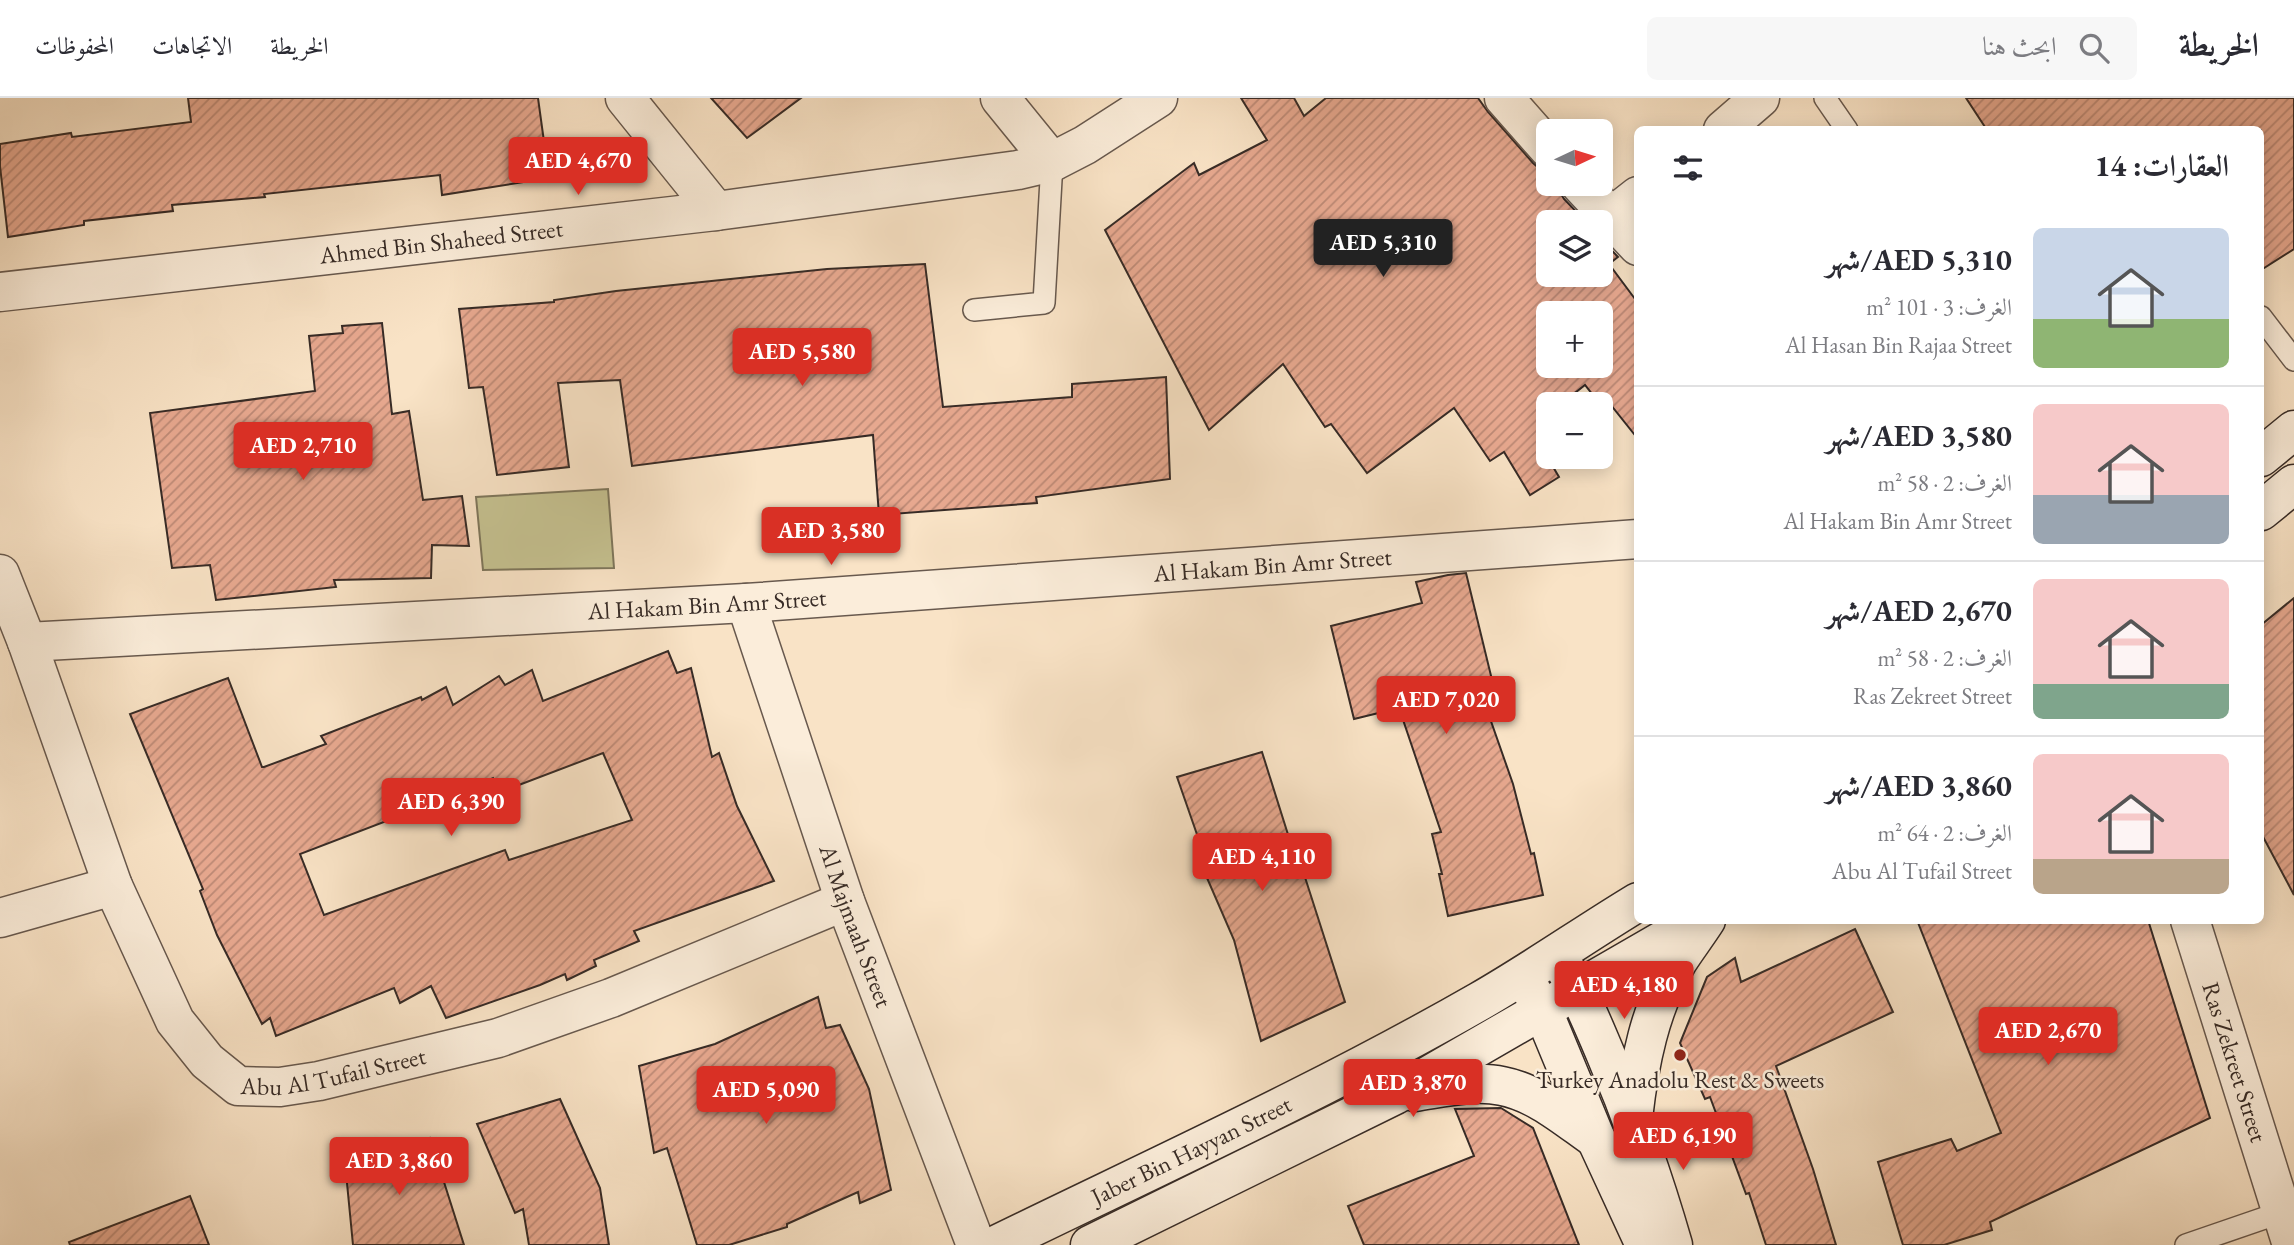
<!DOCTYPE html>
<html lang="ar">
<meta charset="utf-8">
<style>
:root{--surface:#fff;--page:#f7f7f7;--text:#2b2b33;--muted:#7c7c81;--line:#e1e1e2;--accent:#d93025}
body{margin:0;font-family:"EB Garamond",Amiri,serif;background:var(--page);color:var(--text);direction:rtl;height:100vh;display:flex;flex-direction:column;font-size:26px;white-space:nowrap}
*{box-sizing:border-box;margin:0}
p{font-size:23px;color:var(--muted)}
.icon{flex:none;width:38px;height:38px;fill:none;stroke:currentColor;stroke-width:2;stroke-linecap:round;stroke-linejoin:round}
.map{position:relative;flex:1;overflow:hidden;direction:ltr}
.sheet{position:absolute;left:1634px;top:28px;width:630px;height:798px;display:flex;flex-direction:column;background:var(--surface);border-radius:10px;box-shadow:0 4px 18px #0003;direction:rtl}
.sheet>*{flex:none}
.needle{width:46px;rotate:86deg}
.tools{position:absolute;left:1536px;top:21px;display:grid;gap:14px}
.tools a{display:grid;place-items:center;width:77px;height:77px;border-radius:10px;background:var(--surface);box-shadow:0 4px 18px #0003;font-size:35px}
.price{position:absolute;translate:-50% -60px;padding:0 16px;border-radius:7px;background:var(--accent);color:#fff;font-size:23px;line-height:46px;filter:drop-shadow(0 2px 4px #0008)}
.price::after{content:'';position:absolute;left:50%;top:42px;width:21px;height:16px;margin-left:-10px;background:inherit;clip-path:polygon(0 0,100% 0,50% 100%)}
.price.on{background:#222;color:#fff}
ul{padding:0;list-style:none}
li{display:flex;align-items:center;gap:21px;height:175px;padding:0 35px}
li+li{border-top:2px solid var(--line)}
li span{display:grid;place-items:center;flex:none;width:196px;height:140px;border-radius:10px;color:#555}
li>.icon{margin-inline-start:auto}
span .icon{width:84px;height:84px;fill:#fffc;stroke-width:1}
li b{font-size:30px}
h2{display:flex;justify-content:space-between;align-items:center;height:84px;padding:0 35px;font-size:30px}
header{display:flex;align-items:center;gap:42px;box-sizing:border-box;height:98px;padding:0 35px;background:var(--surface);border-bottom:2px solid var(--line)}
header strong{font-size:33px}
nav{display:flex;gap:38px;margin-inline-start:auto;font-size:24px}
.search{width:490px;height:63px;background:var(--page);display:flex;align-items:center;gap:18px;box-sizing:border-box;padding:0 24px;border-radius:10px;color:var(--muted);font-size:26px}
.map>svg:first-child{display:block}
</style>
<header>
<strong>الخريطة</strong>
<div class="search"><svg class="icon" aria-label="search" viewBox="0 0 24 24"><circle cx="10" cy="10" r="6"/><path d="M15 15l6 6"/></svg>ابحث هنا</div>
<nav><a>الخريطة</a><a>الاتجاهات</a><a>المحفوظات</a></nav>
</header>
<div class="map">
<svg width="2294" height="1147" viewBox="0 0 2294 1147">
<defs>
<pattern id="building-hatch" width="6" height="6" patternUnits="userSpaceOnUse" patternTransform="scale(1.75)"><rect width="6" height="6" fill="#e7a88f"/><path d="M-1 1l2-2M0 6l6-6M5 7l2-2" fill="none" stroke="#bc8975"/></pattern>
</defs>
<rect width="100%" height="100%" fill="#f9e3c6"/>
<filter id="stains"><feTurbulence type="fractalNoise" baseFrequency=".00286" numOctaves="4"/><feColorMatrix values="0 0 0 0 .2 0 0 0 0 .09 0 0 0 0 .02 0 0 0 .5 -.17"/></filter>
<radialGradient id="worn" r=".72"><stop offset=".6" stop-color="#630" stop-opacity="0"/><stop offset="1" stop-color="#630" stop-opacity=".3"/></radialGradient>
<path fill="#c5c190" stroke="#7e765b" stroke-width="2" d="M 608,391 L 614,470 L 483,472 L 476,399 Z"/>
<g fill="url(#building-hatch)" stroke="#372b26" stroke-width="2" fill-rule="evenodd">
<path d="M 188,0 L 538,0 L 549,80 L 442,97 L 440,77 L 264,96 L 265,99 L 172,107 L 173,113 L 84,123 L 84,127 L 8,139 L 0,68 L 0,46 L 71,35 L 72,39 L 191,24 Z"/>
<path d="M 711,0 L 801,0 L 747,40 Z"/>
<path d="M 1241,0 L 1294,0 L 1304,18 L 1326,0 L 1478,0 L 1488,14 L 1533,65 L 1549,79 L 1549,86 L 1555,86 L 1564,101 L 1586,124 L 1549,124 L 1549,177 L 1601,177 L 1601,141 L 1618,159 L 1609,166 L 1638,205 L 1638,341 L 1606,301 L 1600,306 L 1585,287 L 1561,306 L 1549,306 L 1549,316 L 1540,324 L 1549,338 L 1549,362 L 1559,379 L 1530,397 L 1504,354 L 1490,363 L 1454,310 L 1367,375 L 1331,326 L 1325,329 L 1283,266 L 1209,332 L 1105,132 L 1194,65 L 1199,77 L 1267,42 ZM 1549,215 L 1601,215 L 1601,268 L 1549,268 Z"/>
<path d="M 1966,0 L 2294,0 L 2294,151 L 2261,172 L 2261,32 L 1987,32 Z"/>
<path d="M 925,166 L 943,309 L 1072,299 L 1072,286 L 1166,279 L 1170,381 L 1036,399 L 1037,405 L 879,417 L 873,337 L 632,368 L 620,282 L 558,285 L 569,369 L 497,377 L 483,289 L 469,290 L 459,211 L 554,204 L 554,202 L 616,193 L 827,171 Z"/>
<path d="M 382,225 L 392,316 L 409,313 L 423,402 L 462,398 L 469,448 L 432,447 L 431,480 L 334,482 L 336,489 L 216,502 L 210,467 L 172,470 L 150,315 L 315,293 L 309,238 L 343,235 L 342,228 Z"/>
<path d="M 1466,475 L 1493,586 L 1479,589 L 1513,686 L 1531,756 L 1534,755 L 1543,797 L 1448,818 L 1439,776 L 1442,776 L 1432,736 L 1441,734 L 1399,610 L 1354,621 L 1331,528 L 1422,505 L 1416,484 L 1448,477 Z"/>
<path d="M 2294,500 L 2294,797 L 2261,735 L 2261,527 Z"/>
<path d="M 668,553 L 677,575 L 691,570 L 712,659 L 719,655 L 737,708 L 774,783 L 634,833 L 639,843 L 594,862 L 596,868 L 567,882 L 565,876 L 540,887 L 446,920 L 431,888 L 400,905 L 394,890 L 276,938 L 270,920 L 262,926 L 217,837 L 200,793 L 203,791 L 130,616 L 228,580 L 262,669 L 264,669 L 326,646 L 321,638 L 421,599 L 422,602 L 446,589 L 453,607 L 499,578 L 505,587 L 532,572 L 543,603 ZM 603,655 L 632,722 L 509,762 L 505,752 L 324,817 L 300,756 L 415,712 L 416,714 L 493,680 L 498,695 Z"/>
<path d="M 1262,654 L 1291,746 L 1294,745 L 1345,904 L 1261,943 L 1234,842 L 1204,773 L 1209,771 L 1177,679 Z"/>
<path d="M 1917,822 L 2148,822 L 2210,1020 L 1990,1124 L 1992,1132 L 1944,1147 L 1903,1147 L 1878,1064 L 1951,1041 L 1957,1053 L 2001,1035 Z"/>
<path d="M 1855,831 L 1893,914 L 1776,968 L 1813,1071 L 1836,1147 L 1766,1147 L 1749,1095 L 1746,1096 L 1710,999 L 1705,1001 L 1680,945 L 1707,879 L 1735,860 L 1741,884 Z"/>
<path d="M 818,899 L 826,930 L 840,927 L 869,991 L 891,1092 L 860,1105 L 858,1094 L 787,1126 L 787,1129 L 729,1147 L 697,1147 L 667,1050 L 654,1055 L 639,968 L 715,946 Z"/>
<path d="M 560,1001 L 600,1090 L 609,1147 L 529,1147 L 523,1111 L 515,1115 L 477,1026 Z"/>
<path d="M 1501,1010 L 1533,1030 L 1579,1147 L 1364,1147 L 1348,1108 L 1474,1058 L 1455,1011 Z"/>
<path d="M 430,1040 L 464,1147 L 353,1147 L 344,1054 Z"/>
<path d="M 190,1098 L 209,1147 L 70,1147 L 69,1144 Z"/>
</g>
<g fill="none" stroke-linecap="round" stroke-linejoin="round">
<defs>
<g id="lane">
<path d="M 1825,0 L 1847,32"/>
<path d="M 974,212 L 1044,205 L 1052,64"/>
<path d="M 2261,219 L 2294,262"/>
<path d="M 2186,1147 L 2282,1114"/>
</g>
<g id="street">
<path d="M 625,0 L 716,113"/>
<path d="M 1000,0 L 1052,64"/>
<path d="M 1504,0 L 1549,51"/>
<path d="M 1723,32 L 1760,0"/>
<path d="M 1580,86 L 1638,148"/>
<path d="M 1610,120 L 1638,98"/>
<path id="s1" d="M 0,194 L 716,113 L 1018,72 L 1052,64 L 1085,47 L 1158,0"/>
<path id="s2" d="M 0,476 L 27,544 L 113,788 L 175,923 L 207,963 L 238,988 L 280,989 L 319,983 L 498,940 L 611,900 L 845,803"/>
<path id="s3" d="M 746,505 L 845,803 L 976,1147"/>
<path id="s4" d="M 27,544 L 746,505 L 1638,441"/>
<path d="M 0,820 L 113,788"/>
<path id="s5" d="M 2190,822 L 2292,1147"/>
</g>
<g id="secondary">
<path d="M 2261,359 L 2294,332"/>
<path d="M 2261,413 L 2294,386"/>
<path d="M 1566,872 C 1582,899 1593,927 1605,955 C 1632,1018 1654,1081 1673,1147"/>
<path d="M 1530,890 L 1543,913 L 1596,1041 L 1645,1147"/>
<path d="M 1415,994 C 1442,990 1474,982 1502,988 C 1538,995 1567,1021 1596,1041"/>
<path d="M 1633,1020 C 1639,966 1650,910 1678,863 C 1687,849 1697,836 1706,822"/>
<path id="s6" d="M 996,1147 C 1158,1068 1323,993 1480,903 C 1534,872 1585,836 1638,804"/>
<path d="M 1090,1147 L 1395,997 L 1698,822"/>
</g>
</defs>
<use href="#lane" stroke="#68594e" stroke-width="24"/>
<use href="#street" stroke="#68594e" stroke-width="41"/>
<use href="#secondary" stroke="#372b26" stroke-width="41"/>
<use href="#lane" stroke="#fbedda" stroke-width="21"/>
<use href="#street" stroke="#fbedda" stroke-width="38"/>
<use href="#secondary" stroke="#fbedda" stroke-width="38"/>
</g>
<circle fill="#8f2418" stroke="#fbedda" stroke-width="2.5" cx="1680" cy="957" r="7"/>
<g text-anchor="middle" stroke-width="5" stroke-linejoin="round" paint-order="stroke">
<g font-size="24" fill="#372b26" stroke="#fbedda">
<text dy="8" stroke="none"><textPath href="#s1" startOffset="444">Ahmed Bin Shaheed Street</textPath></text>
<text dy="8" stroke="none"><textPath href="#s4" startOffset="1248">Al Hakam Bin Amr Street</textPath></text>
<text dy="8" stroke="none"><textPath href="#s4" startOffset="681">Al Hakam Bin Amr Street</textPath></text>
<text dy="8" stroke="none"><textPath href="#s3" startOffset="341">Al Majmaah Street</textPath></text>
<text dy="8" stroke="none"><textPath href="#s5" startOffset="149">Ras Zekreet Street</textPath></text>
<text dy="8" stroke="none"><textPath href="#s2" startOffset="668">Abu Al Tufail Street</textPath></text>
<text dy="8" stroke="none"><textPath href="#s6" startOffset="217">Jaber Bin Hayyan Street</textPath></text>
</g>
<g font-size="24" fill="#372b26" stroke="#fbedda">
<text x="1680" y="990">Turkey Anadolu Rest &amp; Sweets</text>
</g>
</g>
<rect width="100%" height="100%" filter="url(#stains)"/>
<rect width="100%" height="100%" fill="url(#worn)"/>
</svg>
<div class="tools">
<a><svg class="needle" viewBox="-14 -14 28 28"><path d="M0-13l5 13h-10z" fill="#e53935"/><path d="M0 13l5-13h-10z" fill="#7c7c81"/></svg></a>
<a><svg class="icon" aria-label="layers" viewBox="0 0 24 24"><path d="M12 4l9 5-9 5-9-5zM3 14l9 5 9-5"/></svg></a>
<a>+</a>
<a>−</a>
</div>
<b class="price" style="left:578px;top:99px">AED 4,670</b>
<b class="price on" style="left:1383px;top:181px">AED 5,310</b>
<b class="price" style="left:802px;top:290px">AED 5,580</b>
<b class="price" style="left:303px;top:384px">AED 2,710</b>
<b class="price" style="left:831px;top:469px">AED 3,580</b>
<b class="price" style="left:1446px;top:638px">AED 7,020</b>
<b class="price" style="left:451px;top:740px">AED 6,390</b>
<b class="price" style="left:1262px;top:795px">AED 4,110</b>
<b class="price" style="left:1624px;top:923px">AED 4,180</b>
<b class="price" style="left:2048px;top:969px">AED 2,670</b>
<b class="price" style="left:1413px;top:1021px">AED 3,870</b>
<b class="price" style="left:766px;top:1028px">AED 5,090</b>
<b class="price" style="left:1683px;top:1074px">AED 6,190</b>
<b class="price" style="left:399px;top:1099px">AED 3,860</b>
<section class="sheet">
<h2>العقارات: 14<svg class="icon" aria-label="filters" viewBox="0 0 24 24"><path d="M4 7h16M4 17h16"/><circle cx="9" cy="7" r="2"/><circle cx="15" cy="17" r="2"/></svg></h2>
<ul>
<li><span style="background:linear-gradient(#c9d6e8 65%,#8fb573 0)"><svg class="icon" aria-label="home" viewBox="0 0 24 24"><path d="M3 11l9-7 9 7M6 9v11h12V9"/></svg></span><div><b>AED 5,310/شهر</b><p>الغرف: 3 · 101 m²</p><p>Al Hasan Bin Rajaa Street</p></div></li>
<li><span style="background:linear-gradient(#f6c9c9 65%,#9aa5b1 0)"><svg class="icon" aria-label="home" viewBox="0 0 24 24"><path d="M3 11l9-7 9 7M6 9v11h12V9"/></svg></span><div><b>AED 3,580/شهر</b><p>الغرف: 2 · 58 m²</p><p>Al Hakam Bin Amr Street</p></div></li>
<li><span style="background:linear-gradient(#f6c9c9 75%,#7fa58c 0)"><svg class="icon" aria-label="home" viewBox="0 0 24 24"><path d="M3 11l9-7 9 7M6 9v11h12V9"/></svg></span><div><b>AED 2,670/شهر</b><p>الغرف: 2 · 58 m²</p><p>Ras Zekreet Street</p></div></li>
<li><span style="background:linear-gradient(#f6c9c9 75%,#b9a48a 0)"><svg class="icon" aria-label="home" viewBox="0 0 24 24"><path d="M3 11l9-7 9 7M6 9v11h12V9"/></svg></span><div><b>AED 3,860/شهر</b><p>الغرف: 2 · 64 m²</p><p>Abu Al Tufail Street</p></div></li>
</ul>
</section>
</div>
